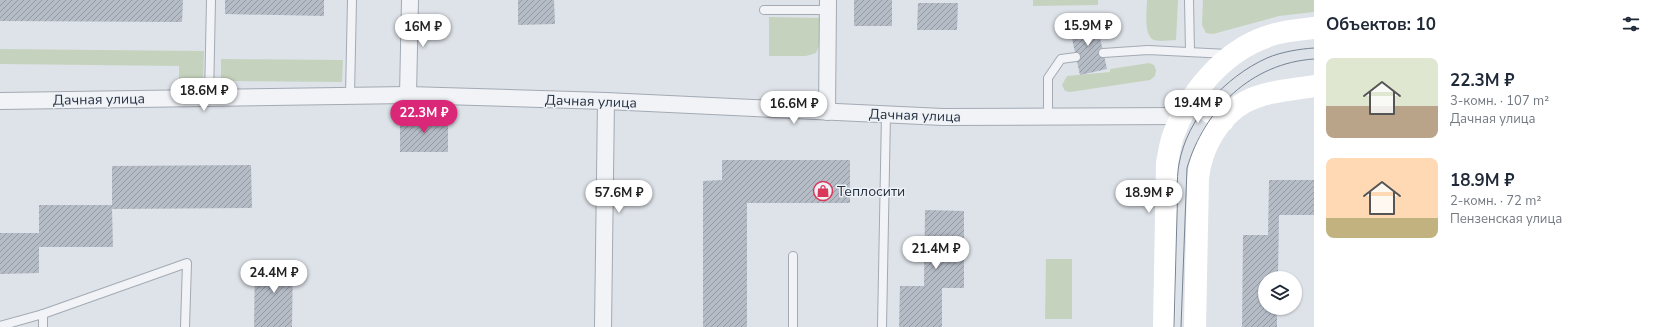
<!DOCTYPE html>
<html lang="ru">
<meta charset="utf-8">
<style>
:root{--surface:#fff;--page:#f6f6f7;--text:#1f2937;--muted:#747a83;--accent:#db2777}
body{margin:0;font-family:"Nunito Sans",sans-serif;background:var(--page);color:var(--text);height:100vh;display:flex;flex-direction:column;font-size:15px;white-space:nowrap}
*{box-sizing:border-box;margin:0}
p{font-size:13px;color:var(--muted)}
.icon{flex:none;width:22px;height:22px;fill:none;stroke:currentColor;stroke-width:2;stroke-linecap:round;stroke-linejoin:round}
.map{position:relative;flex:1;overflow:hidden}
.panel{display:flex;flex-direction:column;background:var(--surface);width:340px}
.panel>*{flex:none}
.buttons{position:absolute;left:1258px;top:271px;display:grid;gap:8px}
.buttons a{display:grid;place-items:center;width:44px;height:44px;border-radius:50%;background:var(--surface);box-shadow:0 1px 3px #0004;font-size:20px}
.price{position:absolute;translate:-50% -34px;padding:0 9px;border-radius:14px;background:#fff;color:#222;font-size:13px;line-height:26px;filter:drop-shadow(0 1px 2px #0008)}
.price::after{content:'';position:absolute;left:50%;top:24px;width:12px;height:9px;margin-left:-6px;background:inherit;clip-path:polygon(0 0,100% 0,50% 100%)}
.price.current{background:var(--accent);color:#fff}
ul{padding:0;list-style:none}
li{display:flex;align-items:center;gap:12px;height:100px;padding:0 12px}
li span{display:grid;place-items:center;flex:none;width:112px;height:80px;border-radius:8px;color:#555}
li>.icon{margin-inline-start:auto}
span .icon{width:48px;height:48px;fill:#fffc;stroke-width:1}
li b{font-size:17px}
h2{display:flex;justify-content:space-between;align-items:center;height:48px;padding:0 12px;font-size:17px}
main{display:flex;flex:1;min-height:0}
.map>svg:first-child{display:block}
</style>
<main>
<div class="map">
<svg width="1314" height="327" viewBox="0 0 1314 327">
<defs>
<pattern id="building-hatch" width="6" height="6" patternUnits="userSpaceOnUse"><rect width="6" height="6" fill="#b5bcc6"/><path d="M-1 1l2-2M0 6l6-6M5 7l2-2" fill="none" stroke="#9399a2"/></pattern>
</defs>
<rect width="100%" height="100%" fill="#dee3e9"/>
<g fill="#c5d3be">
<path d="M 1033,0 L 1098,0 L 1098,5 L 1033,6 Z"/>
<path d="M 1147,0 L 1178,0 L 1176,40 C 1170,40 1160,42 1154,40 C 1143,36 1147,9 1147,0 Z"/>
<path d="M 1203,0 L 1314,0 L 1314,12 L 1279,16 L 1213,34 L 1206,33 L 1202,25 Z"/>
<path d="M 769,17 L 821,18 L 821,41 L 816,53 L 806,56 L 769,56 Z"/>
<path d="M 0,49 L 204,51 L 203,82 L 179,82 L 179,66 L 0,64 Z"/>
<path d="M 221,59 L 343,60 L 342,82 L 221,81 Z"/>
<path d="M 1149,63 L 1154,65 L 1156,70 L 1155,76 L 1150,80 L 1070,92 L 1065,91 L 1062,85 L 1067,76 L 1110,72 L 1110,69 Z"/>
<path d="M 1046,259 L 1072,259 L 1072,319 L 1045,319 Z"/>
</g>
<g fill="url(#building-hatch)">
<path d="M 0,0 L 183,0 L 182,22 L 0,21 Z"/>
<path d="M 225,0 L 324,0 L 324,16 L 225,14 Z"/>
<path d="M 518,0 L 554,0 L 555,24 L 518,25 Z"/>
<rect x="854" y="0" width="38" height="26"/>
<path d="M 918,3 L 958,3 L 957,30 L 917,30 Z"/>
<path d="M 1096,20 L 1107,69 L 1080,75 L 1069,25 Z"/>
<path d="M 400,115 L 448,116 L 448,152 L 400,152 Z"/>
<path d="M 722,160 L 850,160 L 850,203 L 747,203 L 747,327 L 703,327 L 703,181 L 722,180 Z"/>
<path d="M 251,165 L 252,208 L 112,209 L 113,247 L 39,247 L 39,273 L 0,274 L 0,233 L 39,233 L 39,205 L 112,205 L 112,166 Z"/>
<path d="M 1269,180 L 1314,180 L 1314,215 L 1279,215 L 1278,278 L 1265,278 L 1265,308 L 1277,308 L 1277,327 L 1242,327 L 1243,235 L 1268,235 Z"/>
<path d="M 925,210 L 964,211 L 964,288 L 942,288 L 942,327 L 899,327 L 900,286 L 924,286 Z"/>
<path d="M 255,260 L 293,260 L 292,327 L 254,327 Z"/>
</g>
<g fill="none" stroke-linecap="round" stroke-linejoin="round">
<defs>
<g id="lane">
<path d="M 1189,0 L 1190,52"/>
<path d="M 764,10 L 828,10"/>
<path d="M 1103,53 L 1148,50 L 1228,54"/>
<path d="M 350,95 L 352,0"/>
<path d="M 209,98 L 211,0"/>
<path d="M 1048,115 L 1048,78 L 1061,59 L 1076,57"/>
<path d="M 793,256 L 793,327"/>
<path d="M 0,326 L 43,314 L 187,263 L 185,327"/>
<path d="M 43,327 L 43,314"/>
<path d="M 882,327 L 886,114"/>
</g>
<g id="street">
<path d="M 408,95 L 410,0"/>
<path d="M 0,101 L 408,95 L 606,101 L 943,117 L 1182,116"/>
<path d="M 827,112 L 828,0"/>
<path d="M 603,327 L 606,101"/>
</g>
</defs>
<use href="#lane" stroke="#a3aab3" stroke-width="10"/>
<use href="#street" stroke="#a3aab3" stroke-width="18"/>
<use href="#lane" stroke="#f1f3f7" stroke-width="8"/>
<use href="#street" stroke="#f1f3f7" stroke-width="16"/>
<g stroke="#fff" stroke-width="22">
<path d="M 1191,99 L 1223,121"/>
<path d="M 1164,327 L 1167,163 C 1169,154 1170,144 1173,136 C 1188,94 1223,52 1266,37 C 1280,31 1299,30 1314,28"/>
<path d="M 1195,327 L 1198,178 C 1201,149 1218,117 1245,102 C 1266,91 1291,90 1314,86"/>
</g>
<g stroke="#768394" stroke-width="1">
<path d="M 1174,327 C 1175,290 1176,252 1177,215 C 1178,198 1176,180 1179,164 C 1187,118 1225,77 1267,58 C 1281,52 1299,49 1314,48"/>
<path d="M 1181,327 L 1187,168 C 1204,110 1251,63 1314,59"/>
</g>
</g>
<defs>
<symbol id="shop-ring" viewBox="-11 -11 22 22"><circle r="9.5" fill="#eef2f6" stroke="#d9385a" stroke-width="1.5"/><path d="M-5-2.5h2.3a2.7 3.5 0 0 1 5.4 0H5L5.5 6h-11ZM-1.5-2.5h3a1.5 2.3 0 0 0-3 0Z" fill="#d9385a"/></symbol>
</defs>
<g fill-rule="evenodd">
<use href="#shop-ring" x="812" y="180" width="22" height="22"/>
</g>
<g text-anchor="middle" stroke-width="3" stroke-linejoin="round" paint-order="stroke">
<g font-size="14" fill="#263141" stroke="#eef2f6">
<text transform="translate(99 99) rotate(-1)" y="5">Дачная улица</text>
<text transform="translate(591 101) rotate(2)" y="5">Дачная улица</text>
<text transform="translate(915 115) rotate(2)" y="5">Дачная улица</text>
</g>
<g font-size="14" fill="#263141" stroke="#eef2f6" text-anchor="start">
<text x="837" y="196">Теплосити</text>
</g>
</g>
</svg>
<div class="buttons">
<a><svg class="icon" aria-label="layers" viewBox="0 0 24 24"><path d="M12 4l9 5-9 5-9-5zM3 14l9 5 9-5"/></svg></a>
</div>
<b class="price" style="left:1088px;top:47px">15.9M ₽</b>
<b class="price" style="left:423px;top:48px">16M ₽</b>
<b class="price" style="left:204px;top:112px">18.6M ₽</b>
<b class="price" style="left:1198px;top:124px">19.4M ₽</b>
<b class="price" style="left:794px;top:125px">16.6M ₽</b>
<b class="price current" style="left:424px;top:134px">22.3M ₽</b>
<b class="price" style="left:619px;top:214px">57.6M ₽</b>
<b class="price" style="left:1149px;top:214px">18.9M ₽</b>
<b class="price" style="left:936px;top:270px">21.4M ₽</b>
<b class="price" style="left:274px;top:294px">24.4M ₽</b>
</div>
<section class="panel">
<h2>Объектов: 10<svg class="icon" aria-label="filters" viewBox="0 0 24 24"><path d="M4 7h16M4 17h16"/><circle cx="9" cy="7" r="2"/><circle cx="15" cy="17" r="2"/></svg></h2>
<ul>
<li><span style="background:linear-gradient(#dfe7d0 60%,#b9a48a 0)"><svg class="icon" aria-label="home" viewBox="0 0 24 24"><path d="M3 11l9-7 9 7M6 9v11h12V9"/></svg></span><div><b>22.3M ₽</b><p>3-комн. · 107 m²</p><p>Дачная улица</p></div></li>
<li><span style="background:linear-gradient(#ffd9b3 75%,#c2b280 0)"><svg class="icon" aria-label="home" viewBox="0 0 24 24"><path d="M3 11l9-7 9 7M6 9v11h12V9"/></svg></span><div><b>18.9M ₽</b><p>2-комн. · 72 m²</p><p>Пензенская улица</p></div></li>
</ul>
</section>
</main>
